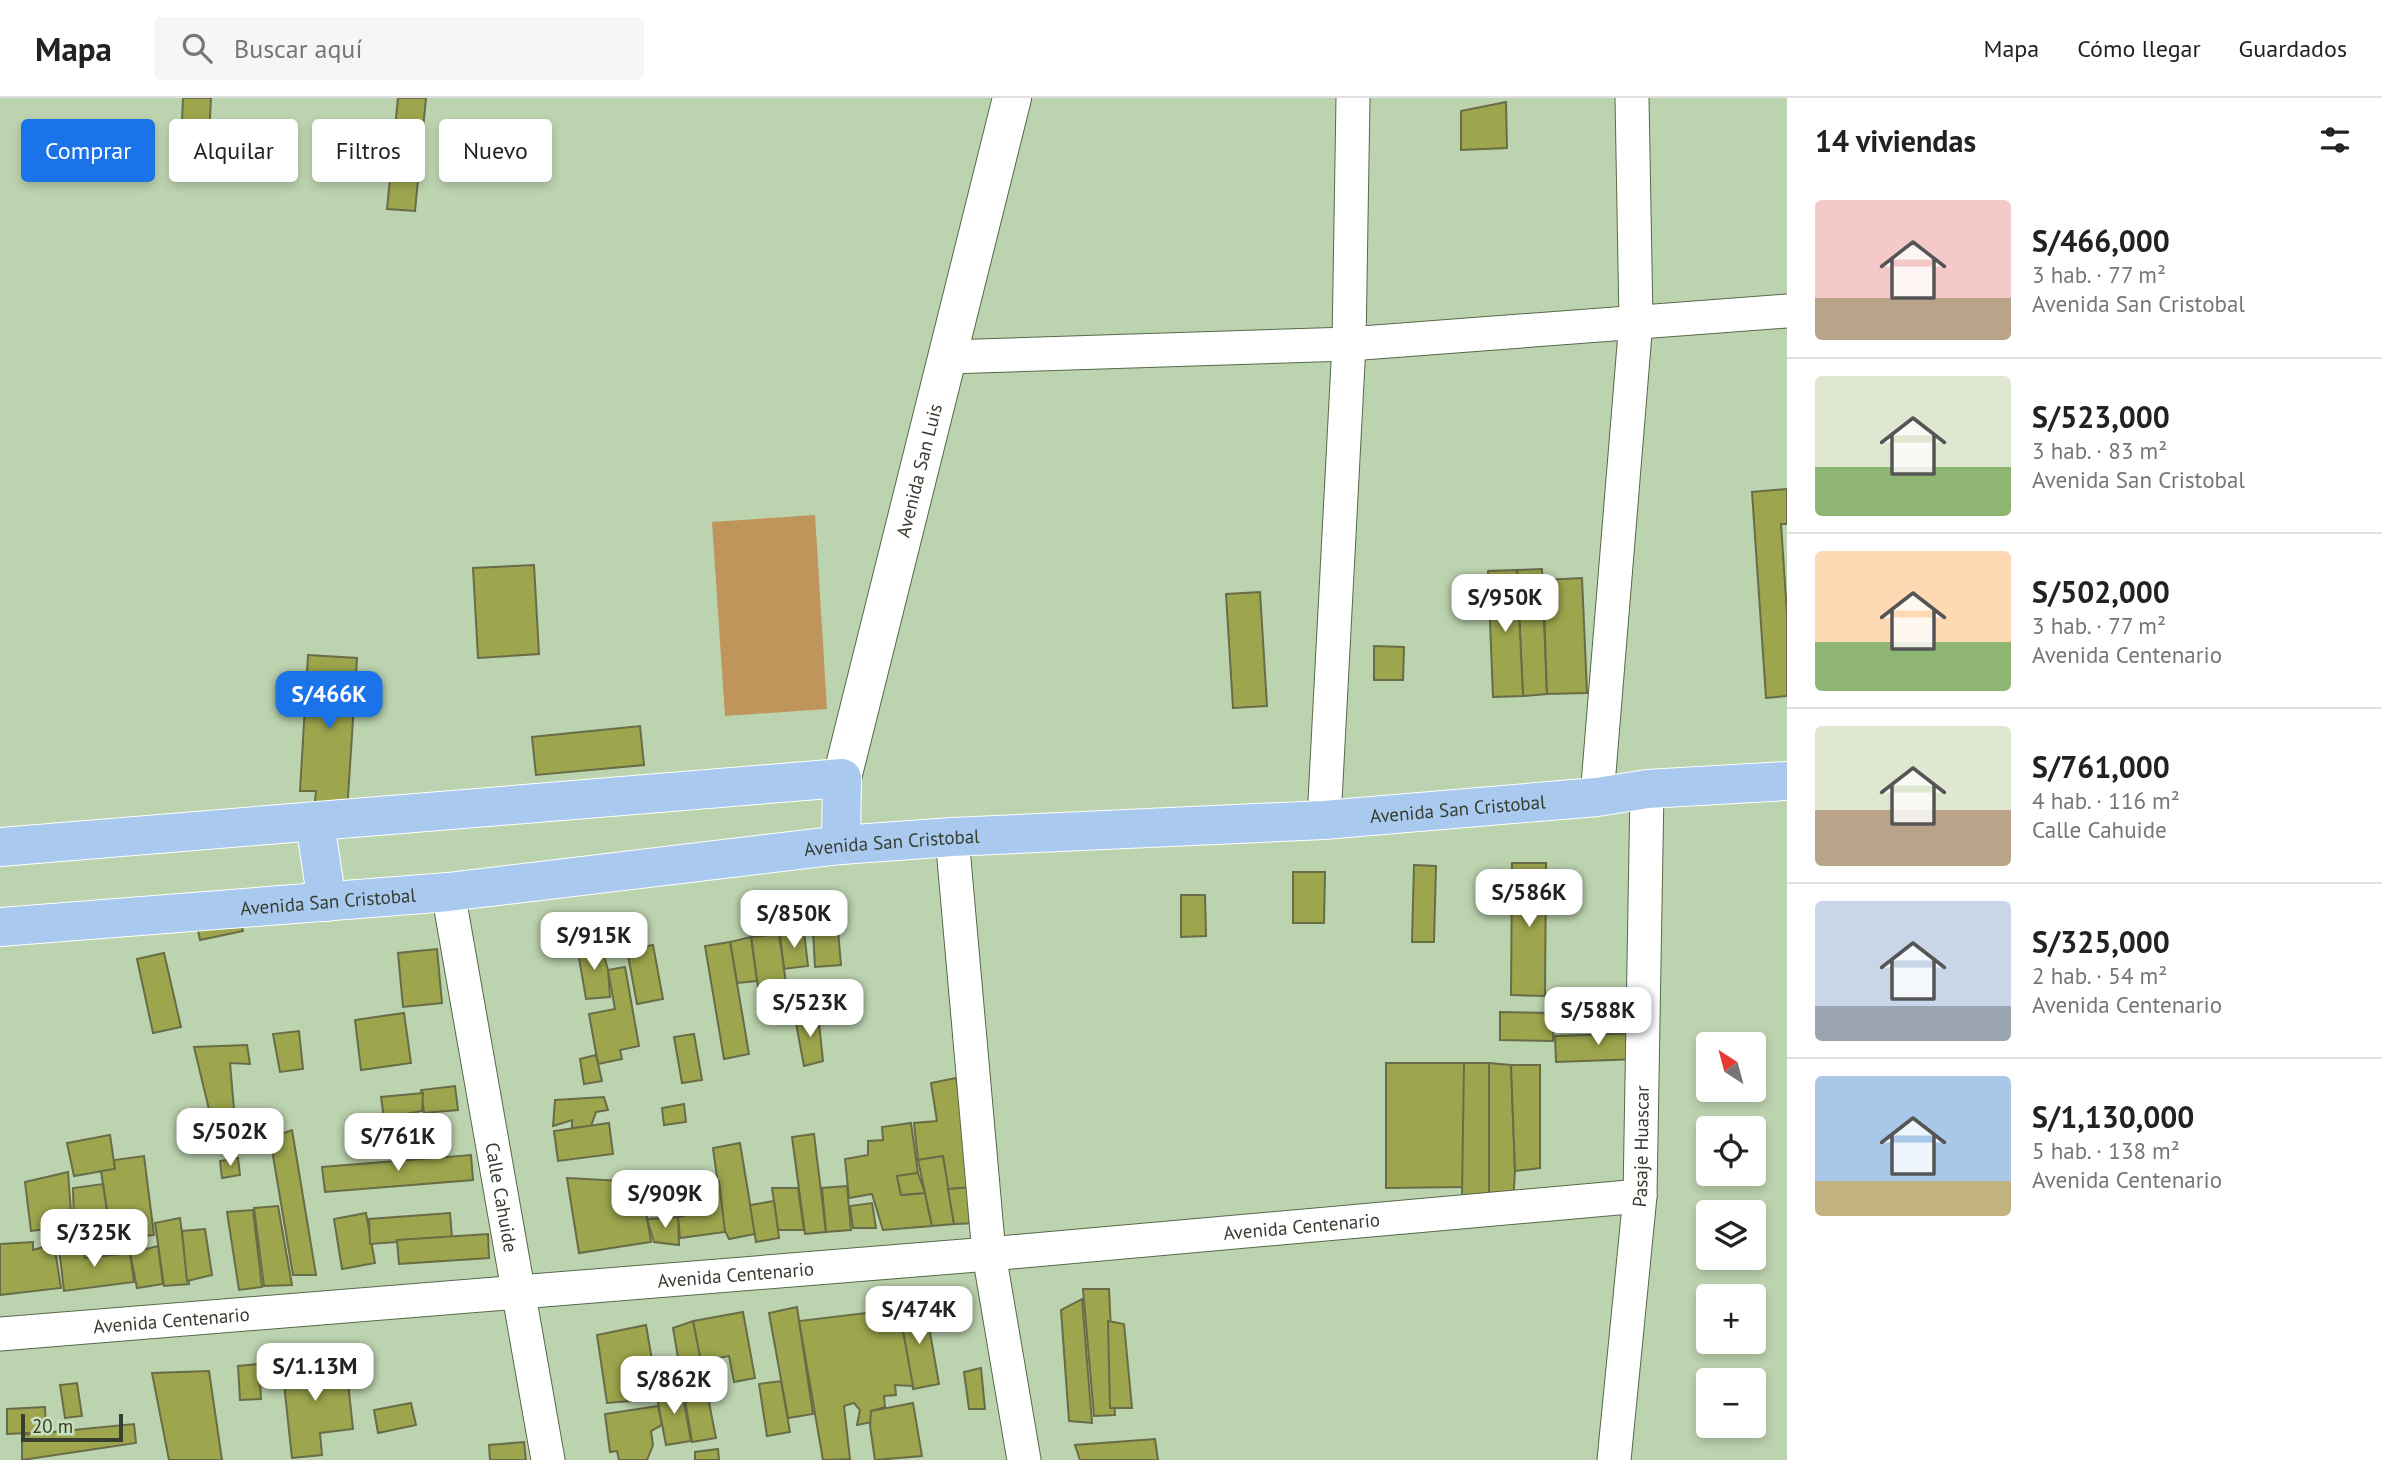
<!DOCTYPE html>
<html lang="es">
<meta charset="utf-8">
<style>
:root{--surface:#fff;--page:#f6f6f6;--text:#222;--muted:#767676;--line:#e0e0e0;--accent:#1a73e8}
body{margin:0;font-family:"PT Sans",sans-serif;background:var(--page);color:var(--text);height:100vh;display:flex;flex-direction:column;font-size:26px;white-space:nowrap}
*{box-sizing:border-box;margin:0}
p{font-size:23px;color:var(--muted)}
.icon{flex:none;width:38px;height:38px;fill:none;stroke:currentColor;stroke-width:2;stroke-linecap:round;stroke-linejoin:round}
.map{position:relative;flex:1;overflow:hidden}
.sheet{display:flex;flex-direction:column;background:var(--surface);width:595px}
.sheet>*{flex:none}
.banner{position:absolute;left:21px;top:21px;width:665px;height:63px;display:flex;gap:14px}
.needle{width:46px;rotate:324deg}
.fabs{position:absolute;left:1696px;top:934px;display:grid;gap:14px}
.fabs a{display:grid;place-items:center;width:70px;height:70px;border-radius:7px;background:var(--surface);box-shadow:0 4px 10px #0003;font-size:35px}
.scale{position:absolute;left:21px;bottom:18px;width:102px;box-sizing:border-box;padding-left:7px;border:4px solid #353e30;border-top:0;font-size:19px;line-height:24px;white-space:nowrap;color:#353e30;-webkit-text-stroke:5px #c9e0bc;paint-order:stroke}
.price{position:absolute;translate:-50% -60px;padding:0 16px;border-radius:14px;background:#fff;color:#222;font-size:23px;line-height:46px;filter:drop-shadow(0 2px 4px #0008)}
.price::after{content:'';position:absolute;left:50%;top:42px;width:21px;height:16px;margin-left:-10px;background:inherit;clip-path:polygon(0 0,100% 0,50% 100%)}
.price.selected{background:var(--accent);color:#fff}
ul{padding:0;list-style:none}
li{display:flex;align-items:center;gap:21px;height:175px;padding:0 28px}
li+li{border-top:2px solid var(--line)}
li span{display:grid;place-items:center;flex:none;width:196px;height:140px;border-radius:7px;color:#555}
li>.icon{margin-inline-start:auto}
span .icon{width:84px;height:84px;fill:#fffc;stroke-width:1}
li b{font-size:30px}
h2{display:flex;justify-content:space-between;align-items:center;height:84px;padding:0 28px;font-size:30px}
.pill{padding:0 24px;border-radius:7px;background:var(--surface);box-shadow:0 4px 10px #0003;font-size:24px;line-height:63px}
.pill.selected{background:var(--accent);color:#fff}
header{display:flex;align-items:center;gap:42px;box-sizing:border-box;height:98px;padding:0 35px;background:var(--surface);border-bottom:2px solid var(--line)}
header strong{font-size:33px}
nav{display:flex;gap:38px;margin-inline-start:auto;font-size:24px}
.search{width:490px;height:63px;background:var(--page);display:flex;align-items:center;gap:18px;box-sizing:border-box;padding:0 24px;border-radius:7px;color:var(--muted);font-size:26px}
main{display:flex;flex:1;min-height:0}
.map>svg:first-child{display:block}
</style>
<header>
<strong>Mapa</strong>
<div class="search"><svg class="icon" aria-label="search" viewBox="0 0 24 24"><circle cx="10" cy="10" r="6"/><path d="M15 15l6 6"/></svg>Buscar aquí</div>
<nav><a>Mapa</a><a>Cómo llegar</a><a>Guardados</a></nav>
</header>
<main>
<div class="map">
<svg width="1787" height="1362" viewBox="0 0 1787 1362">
<rect width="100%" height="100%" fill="#bcd3af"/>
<path fill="#bf955c" d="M 815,417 L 827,611 L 725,618 L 712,424 Z"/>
<g fill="#9da64d" stroke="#686c47" stroke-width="2">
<path d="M 183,0 L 211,0 L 209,40 L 181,45 Z"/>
<path d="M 398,0 L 426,0 L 415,113 L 387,111 Z"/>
<path d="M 1506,4 L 1507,50 L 1461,52 L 1461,13 Z"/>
<path d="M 1787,391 L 1787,426 L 1781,426 L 1787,516 L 1787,598 L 1766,600 L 1752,394 Z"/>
<path d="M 534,467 L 539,556 L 478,560 L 473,470 Z"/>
<path d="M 1542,471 L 1547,596 L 1523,598 L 1517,472 Z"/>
<path d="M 1517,472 L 1523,598 L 1493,599 L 1488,473 Z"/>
<path d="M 1582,480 L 1587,595 L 1547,596 L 1543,482 Z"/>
<path d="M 1260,494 L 1267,608 L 1233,610 L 1226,496 Z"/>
<path d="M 1374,548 L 1404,549 L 1403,582 L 1374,582 Z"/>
<path d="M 308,557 L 357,560 L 347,714 L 314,712 L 316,693 L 300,693 Z"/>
<path d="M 640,628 L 644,667 L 536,677 L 532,639 Z"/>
<path d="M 1512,765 L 1546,765 L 1545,898 L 1511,897 Z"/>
<path d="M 1414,767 L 1436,768 L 1434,844 L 1412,844 Z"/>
<path d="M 1293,774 L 1325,774 L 1324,825 L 1293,825 Z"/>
<path d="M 1181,797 L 1205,797 L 1206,838 L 1181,839 Z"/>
<path d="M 239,819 L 243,833 L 200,842 L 197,828 Z"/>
<path d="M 838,832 L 841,867 L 815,869 L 813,834 Z"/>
<path d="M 804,834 L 808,868 L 784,871 L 780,836 Z"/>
<path d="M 779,836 L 786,885 L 758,889 L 751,839 Z"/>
<path d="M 751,839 L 757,883 L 737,885 L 730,844 Z"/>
<path d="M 730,844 L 749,956 L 724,961 L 705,848 Z"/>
<path d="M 601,847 L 608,872 L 610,899 L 586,901 L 577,848 Z"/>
<path d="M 653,847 L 663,901 L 637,906 L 627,852 Z"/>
<path d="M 437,851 L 442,905 L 403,909 L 398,855 Z"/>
<path d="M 164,855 L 181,929 L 153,935 L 137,861 Z"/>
<path d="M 625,869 L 639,948 L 620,952 L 622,961 L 598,966 L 589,916 L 615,911 L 608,872 Z"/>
<path d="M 1500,914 L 1554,915 L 1553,943 L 1500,942 Z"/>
<path d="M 404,915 L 411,965 L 361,972 L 355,922 Z"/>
<path d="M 818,916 L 823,963 L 804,968 L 795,920 Z"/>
<path d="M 299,933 L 303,971 L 280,974 L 273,936 Z"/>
<path d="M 1640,935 L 1640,961 L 1556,964 L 1555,938 Z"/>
<path d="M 694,936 L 702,982 L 682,985 L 674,939 Z"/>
<path d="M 247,947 L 250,966 L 230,965 L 235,1023 L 213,1028 L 194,949 Z"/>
<path d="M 596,957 L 602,983 L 584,986 L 580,961 Z"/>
<path d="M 1386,965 L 1464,965 L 1465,1089 L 1386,1090 Z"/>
<path d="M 1464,965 L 1489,965 L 1489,1096 L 1462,1098 Z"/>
<path d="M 1489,965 L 1511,967 L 1515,1073 L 1513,1105 L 1489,1100 Z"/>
<path d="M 1511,967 L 1540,967 L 1540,1070 L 1515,1073 Z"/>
<path d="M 956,980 L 975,1089 L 948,1091 L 943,1058 L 918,1062 L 914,1025 L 937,1023 L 931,985 Z"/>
<path d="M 455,988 L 458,1012 L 424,1015 L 421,992 Z"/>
<path d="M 423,995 L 422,1013 L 384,1020 L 381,999 Z"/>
<path d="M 604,999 L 608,1012 L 596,1014 L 591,1028 L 572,1030 L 572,1022 L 553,1028 L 555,1002 Z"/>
<path d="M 684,1006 L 686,1024 L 664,1027 L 662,1010 Z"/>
<path d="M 609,1025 L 613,1056 L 558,1063 L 554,1033 Z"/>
<path d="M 911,1025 L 918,1075 L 897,1078 L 901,1097 L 925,1095 L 932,1128 L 883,1132 L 872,1096 L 849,1100 L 845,1061 L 868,1057 L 868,1043 L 883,1042 L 882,1029 Z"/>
<path d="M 292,1032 L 316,1177 L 293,1177 L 270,1040 Z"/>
<path d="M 814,1036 L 826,1134 L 805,1136 L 792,1039 Z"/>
<path d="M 110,1037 L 115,1071 L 74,1078 L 67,1045 Z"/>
<path d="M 740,1045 L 755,1136 L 729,1141 L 724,1131 L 713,1050 Z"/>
<path d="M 471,1057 L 473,1082 L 325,1094 L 322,1069 Z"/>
<path d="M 144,1058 L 154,1137 L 134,1139 L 132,1116 L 108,1120 L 101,1073 L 115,1071 L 114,1062 Z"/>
<path d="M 943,1058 L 954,1126 L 932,1128 L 918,1062 Z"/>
<path d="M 238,1060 L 240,1077 L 222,1080 L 220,1063 Z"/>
<path d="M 68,1074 L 72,1128 L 31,1133 L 25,1084 Z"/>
<path d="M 918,1075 L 925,1095 L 901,1097 L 897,1078 Z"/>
<path d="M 567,1080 L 641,1084 L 651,1144 L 579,1155 Z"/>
<path d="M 719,1083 L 725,1134 L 680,1140 L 678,1119 L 684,1118 L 682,1101 L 673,1100 L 672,1088 Z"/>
<path d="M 103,1086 L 108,1120 L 74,1126 L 73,1090 Z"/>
<path d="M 847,1088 L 851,1132 L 826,1134 L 822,1090 Z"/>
<path d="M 975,1089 L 980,1125 L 954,1126 L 948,1091 Z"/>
<path d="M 772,1090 L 798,1090 L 804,1132 L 778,1132 Z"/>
<path d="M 774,1103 L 779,1140 L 756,1144 L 750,1107 Z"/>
<path d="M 872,1105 L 876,1130 L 853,1130 L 850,1108 Z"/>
<path d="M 278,1108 L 292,1187 L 264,1188 L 254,1110 Z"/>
<path d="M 253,1112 L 262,1189 L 239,1192 L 227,1114 Z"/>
<path d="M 366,1115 L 375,1165 L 342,1171 L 334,1121 Z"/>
<path d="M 450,1115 L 452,1140 L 370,1146 L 369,1121 Z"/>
<path d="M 678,1119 L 679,1147 L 654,1144 L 647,1121 Z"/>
<path d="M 180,1120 L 189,1186 L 164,1188 L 155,1125 Z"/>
<path d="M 205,1131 L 212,1177 L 187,1183 L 182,1133 Z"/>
<path d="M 488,1136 L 489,1160 L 399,1166 L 397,1142 Z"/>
<path d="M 33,1144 L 33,1152 L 54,1146 L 61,1190 L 0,1197 L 0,1146 Z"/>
<path d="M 83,1147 L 85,1160 L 130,1155 L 134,1184 L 64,1193 L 59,1150 Z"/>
<path d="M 158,1148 L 163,1186 L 137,1190 L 130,1155 Z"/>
<path d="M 1083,1191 L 1109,1191 L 1115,1317 L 1094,1318 Z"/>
<path d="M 1082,1201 L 1092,1325 L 1069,1323 L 1061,1212 Z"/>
<path d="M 925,1206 L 939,1286 L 913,1291 L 899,1211 Z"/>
<path d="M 797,1209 L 813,1316 L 788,1320 L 769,1215 Z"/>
<path d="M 899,1211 L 913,1288 L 895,1287 L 896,1297 L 884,1298 L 885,1309 L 871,1313 L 872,1324 L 857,1327 L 860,1312 L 854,1305 L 844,1308 L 850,1361 L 823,1362 L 799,1223 Z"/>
<path d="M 743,1214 L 755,1280 L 734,1284 L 729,1258 L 700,1264 L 693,1223 Z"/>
<path d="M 693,1223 L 716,1340 L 692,1344 L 673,1230 Z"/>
<path d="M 1108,1223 L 1124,1226 L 1132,1310 L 1110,1310 Z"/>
<path d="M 646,1227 L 655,1280 L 644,1282 L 642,1291 L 631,1292 L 631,1303 L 607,1305 L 597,1237 Z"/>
<path d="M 307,1255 L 309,1270 L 346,1266 L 353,1331 L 320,1335 L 322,1357 L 292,1360 L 281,1258 Z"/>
<path d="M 259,1266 L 261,1301 L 240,1302 L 238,1268 Z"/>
<path d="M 981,1270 L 985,1311 L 969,1311 L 964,1274 Z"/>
<path d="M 209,1273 L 222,1362 L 169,1362 L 152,1275 Z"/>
<path d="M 781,1283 L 790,1334 L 767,1338 L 759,1286 Z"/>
<path d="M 77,1285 L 82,1318 L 65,1320 L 60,1287 Z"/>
<path d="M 681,1289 L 691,1343 L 666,1347 L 656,1294 Z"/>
<path d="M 411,1305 L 416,1327 L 378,1335 L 374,1312 Z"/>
<path d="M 913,1305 L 922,1358 L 875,1362 L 870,1328 L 871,1313 Z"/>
<path d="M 658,1308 L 662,1327 L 651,1333 L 653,1347 L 647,1362 L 619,1362 L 617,1353 L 610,1354 L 605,1316 Z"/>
<path d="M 45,1309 L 46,1334 L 7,1336 L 7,1311 Z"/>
<path d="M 134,1326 L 136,1345 L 22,1362 L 22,1337 Z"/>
<path d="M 1155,1341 L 1158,1362 L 1080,1362 L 1075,1347 Z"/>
<path d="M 524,1344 L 526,1362 L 490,1362 L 489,1347 Z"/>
<path d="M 718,1351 L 719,1362 L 695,1362 L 695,1354 Z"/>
</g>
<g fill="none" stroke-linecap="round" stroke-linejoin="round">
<defs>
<g id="street">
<path d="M 947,259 L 1349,246 L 1787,213"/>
<path d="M 1597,699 L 1636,223 L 1632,0"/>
<path d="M 1324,722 L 1349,246 L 1353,0"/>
<path d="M 952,739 L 989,1156 L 1024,1362"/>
<path id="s1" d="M 448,794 L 548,1362"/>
<path id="s2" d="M 0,1236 L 989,1156 L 1640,1098"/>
<path id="s3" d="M 1614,1362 L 1640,1098 L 1647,691"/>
</g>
<g id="secondary">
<path id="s4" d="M 842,680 L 1012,0"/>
</g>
<g id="highway">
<path d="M 315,725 L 327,804"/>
<path d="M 0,749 L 842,680 L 841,747"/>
<path id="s5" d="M 0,829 L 448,794 L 841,747 L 952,739 L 1324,722 L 1597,699 L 1647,691 L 1787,683"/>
</g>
</defs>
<use href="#street" stroke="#566a4a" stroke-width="35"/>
<use href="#secondary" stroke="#566a4a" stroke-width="40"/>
<use href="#highway" stroke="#fff" stroke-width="40"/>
<use href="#street" stroke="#fff" stroke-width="33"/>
<use href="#secondary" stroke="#fff" stroke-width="38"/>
<use href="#highway" stroke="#aac9ef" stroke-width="38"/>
</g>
<g text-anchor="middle" stroke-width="5" stroke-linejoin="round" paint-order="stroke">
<g font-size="19" fill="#353e30" stroke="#c9e0bc">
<text dy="7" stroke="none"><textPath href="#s4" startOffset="317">Avenida San Luis</textPath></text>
<text dy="7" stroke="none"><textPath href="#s5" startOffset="1463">Avenida San Cristobal</textPath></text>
<text dy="7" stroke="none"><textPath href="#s5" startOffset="896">Avenida San Cristobal</textPath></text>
<text dy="7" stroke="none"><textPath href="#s5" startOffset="329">Avenida San Cristobal</textPath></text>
<text dy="7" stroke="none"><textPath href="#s3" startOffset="315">Pasaje Huascar</textPath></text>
<text dy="7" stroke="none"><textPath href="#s1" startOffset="310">Calle Cahuide</textPath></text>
<text dy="7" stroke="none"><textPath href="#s2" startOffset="1306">Avenida Centenario</textPath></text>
<text dy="7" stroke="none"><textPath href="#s2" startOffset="738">Avenida Centenario</textPath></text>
<text dy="7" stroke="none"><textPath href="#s2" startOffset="172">Avenida Centenario</textPath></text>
</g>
</g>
</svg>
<div class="fabs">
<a><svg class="needle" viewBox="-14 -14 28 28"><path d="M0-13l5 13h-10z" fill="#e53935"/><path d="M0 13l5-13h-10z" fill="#767676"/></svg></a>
<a><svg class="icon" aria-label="locate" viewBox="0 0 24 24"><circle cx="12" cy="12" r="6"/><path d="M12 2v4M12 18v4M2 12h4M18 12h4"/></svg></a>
<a><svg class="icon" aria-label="layers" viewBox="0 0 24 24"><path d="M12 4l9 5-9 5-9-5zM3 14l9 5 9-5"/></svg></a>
<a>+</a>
<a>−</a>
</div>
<div class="scale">20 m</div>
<b class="price" style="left:1505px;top:536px">S/950K</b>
<b class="price selected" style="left:329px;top:633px">S/466K</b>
<b class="price" style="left:1529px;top:831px">S/586K</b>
<b class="price" style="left:794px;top:852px">S/850K</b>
<b class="price" style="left:594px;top:874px">S/915K</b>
<b class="price" style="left:810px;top:941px">S/523K</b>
<b class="price" style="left:1598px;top:949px">S/588K</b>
<b class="price" style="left:230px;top:1070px">S/502K</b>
<b class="price" style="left:398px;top:1075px">S/761K</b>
<b class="price" style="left:665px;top:1132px">S/909K</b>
<b class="price" style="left:94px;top:1171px">S/325K</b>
<b class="price" style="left:919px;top:1248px">S/474K</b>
<b class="price" style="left:315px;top:1305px">S/1.13M</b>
<b class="price" style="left:674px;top:1318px">S/862K</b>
<div class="banner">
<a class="pill selected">Comprar</a>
<a class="pill">Alquilar</a>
<a class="pill">Filtros</a>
<a class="pill">Nuevo</a>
</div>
</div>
<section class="sheet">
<h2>14 viviendas<svg class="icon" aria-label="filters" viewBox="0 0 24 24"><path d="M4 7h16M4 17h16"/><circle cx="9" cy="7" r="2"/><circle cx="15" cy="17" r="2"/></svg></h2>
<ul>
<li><span style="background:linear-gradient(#f6c9c9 70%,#b9a48a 0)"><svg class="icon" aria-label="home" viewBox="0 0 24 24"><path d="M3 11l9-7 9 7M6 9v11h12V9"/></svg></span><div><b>S/466,000</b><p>3 hab. · 77 m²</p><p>Avenida San Cristobal</p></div></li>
<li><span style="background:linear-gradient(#dfe7d0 65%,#8fb573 0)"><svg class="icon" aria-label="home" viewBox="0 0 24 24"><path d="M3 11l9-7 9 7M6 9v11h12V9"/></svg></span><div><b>S/523,000</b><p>3 hab. · 83 m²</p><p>Avenida San Cristobal</p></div></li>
<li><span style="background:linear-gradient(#ffd9b3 65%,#8fb573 0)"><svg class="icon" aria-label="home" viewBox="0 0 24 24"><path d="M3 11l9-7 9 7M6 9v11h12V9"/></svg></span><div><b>S/502,000</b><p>3 hab. · 77 m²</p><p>Avenida Centenario</p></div></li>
<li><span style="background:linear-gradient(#dfe7d0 60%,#b9a48a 0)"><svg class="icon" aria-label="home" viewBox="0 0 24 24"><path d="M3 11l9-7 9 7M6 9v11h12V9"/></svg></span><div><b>S/761,000</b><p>4 hab. · 116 m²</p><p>Calle Cahuide</p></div></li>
<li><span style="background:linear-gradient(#c9d6e8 75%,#9aa5b1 0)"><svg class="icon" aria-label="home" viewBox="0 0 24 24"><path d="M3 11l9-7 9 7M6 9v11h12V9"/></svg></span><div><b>S/325,000</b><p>2 hab. · 54 m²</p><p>Avenida Centenario</p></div></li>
<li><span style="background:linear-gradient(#a9c7e8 75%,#c2b280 0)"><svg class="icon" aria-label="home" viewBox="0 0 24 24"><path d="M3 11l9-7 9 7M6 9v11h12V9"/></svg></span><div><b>S/1,130,000</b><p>5 hab. · 138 m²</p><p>Avenida Centenario</p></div></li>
</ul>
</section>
</main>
